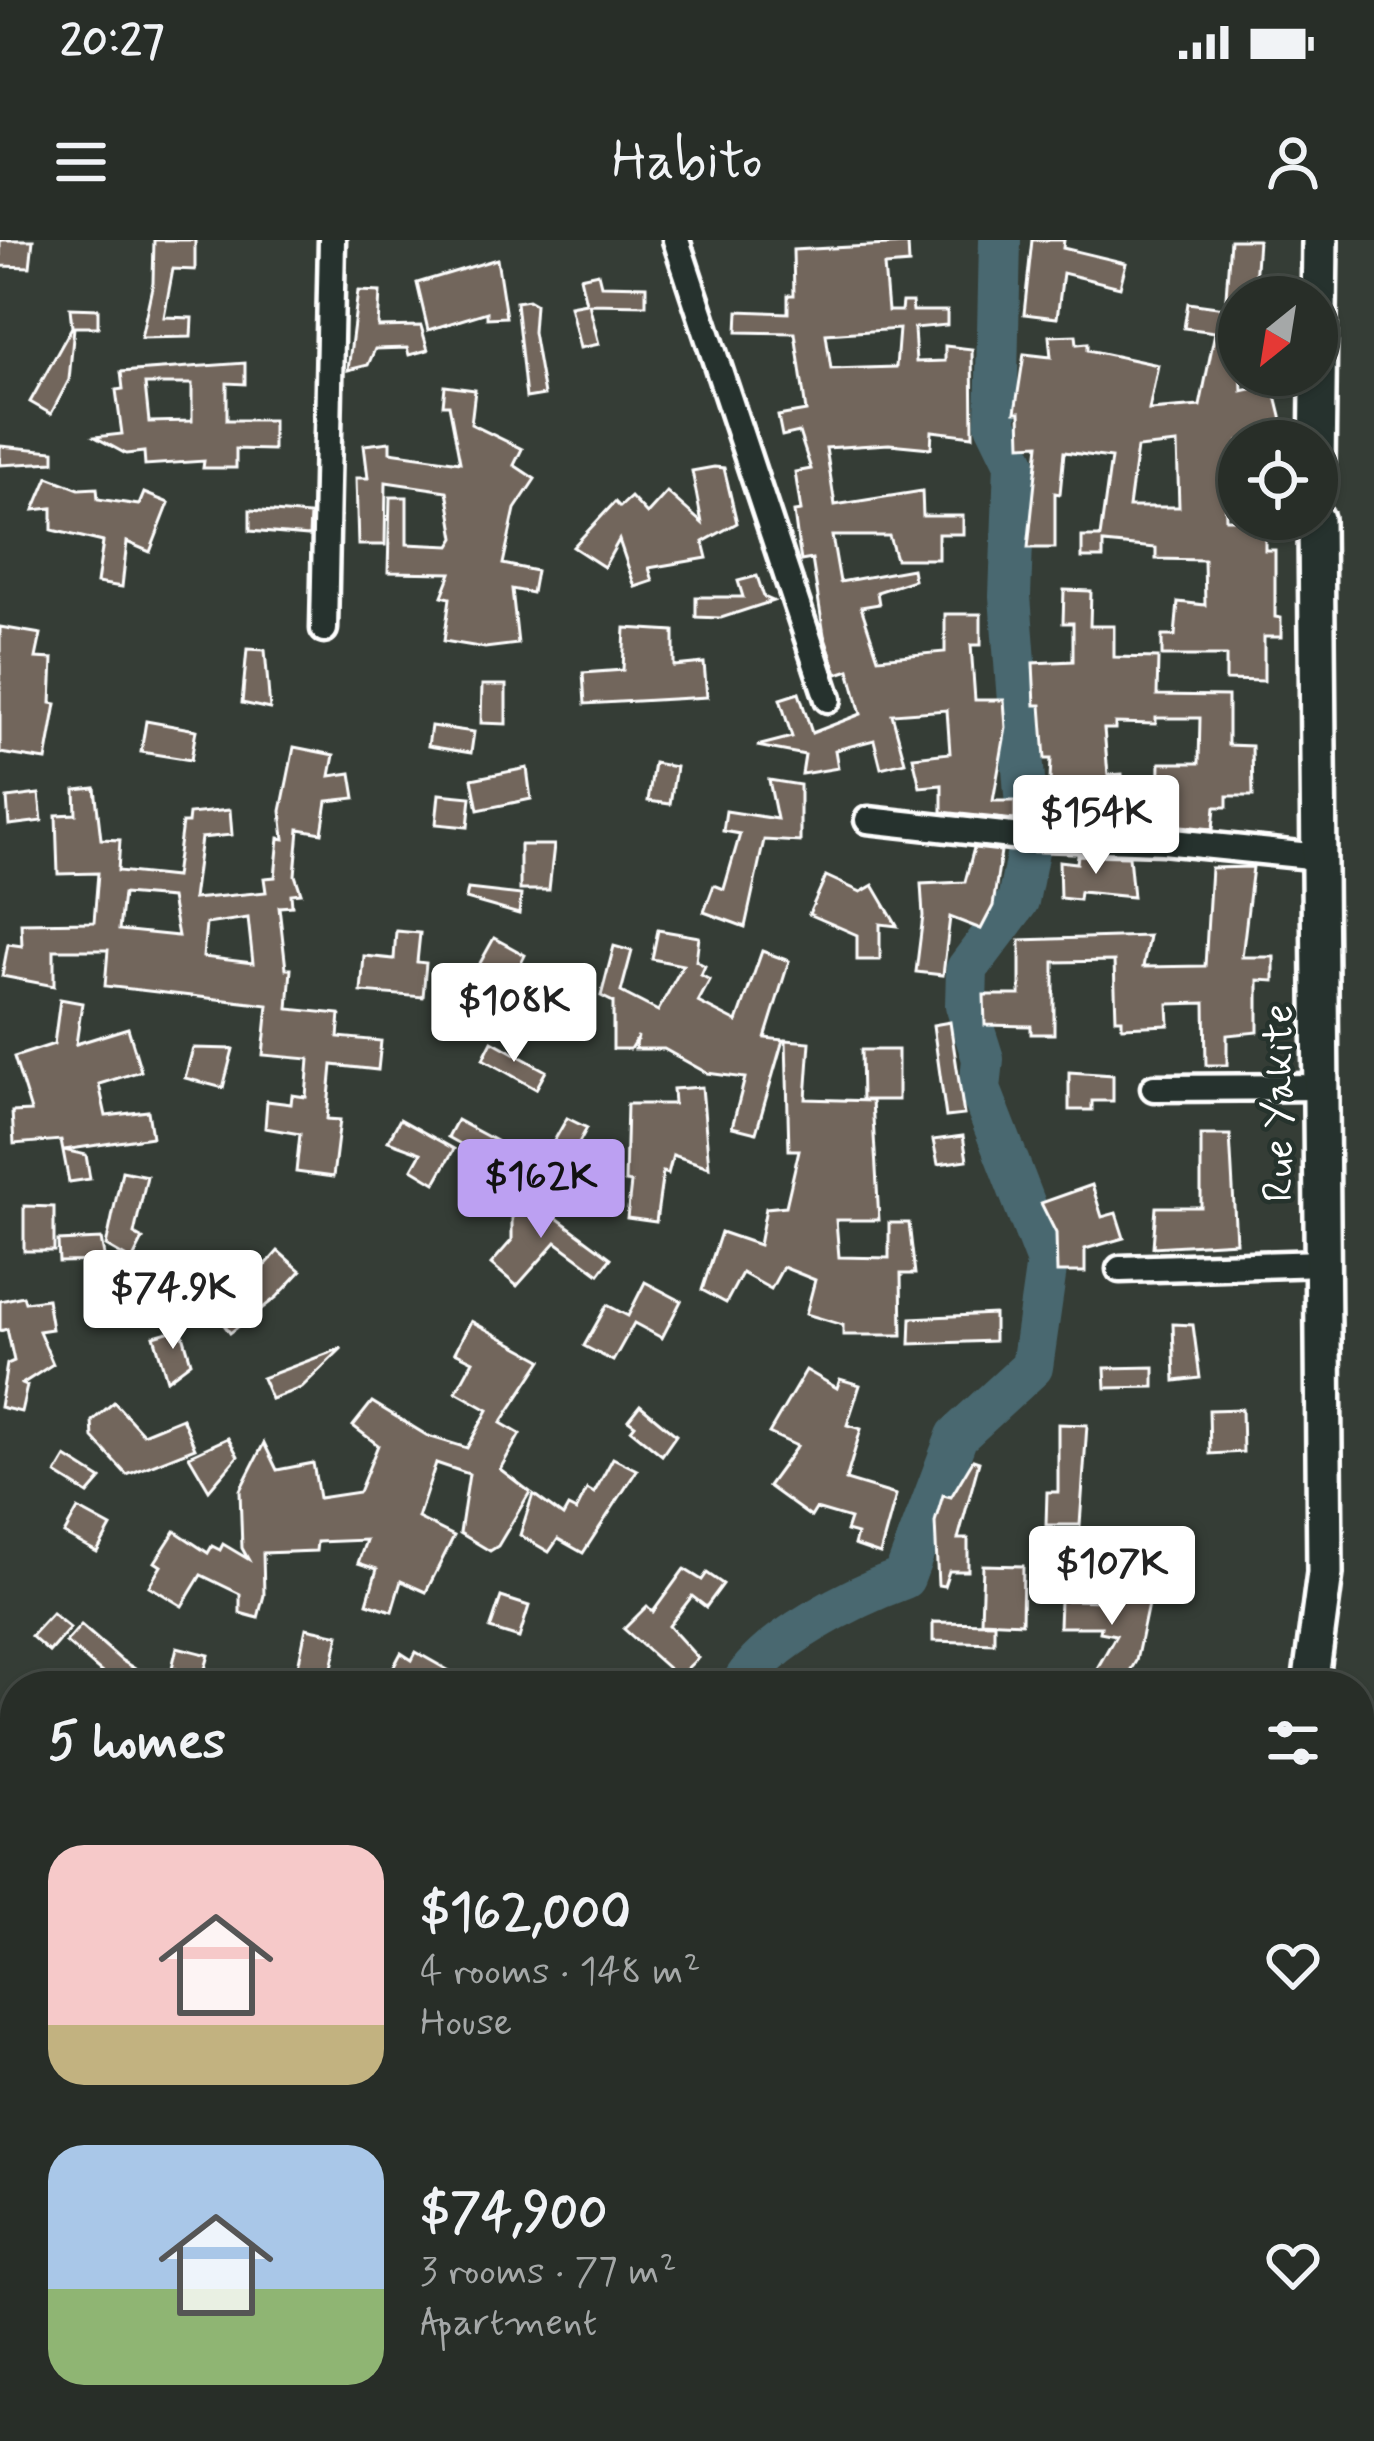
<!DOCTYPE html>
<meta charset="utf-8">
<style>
:root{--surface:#282e28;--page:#343a34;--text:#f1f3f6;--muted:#a5a8a8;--line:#444a45;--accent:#bca0f2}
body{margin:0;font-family:Mynerve,sans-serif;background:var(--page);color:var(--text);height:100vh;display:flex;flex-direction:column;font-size:45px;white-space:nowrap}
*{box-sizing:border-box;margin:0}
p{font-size:39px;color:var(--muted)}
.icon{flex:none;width:66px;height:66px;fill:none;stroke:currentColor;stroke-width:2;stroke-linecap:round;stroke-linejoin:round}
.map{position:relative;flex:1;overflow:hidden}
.side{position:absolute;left:0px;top:1431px;width:1374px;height:771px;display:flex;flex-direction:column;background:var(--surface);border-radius:48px 48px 0 0;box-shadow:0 3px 9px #0004,0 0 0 3px var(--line)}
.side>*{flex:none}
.needle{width:78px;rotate:210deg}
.fabs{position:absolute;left:1218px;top:36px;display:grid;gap:24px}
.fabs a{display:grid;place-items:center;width:120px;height:120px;border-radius:50%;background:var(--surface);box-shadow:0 3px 9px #0004,0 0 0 3px var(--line);font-size:60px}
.price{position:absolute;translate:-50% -102px;padding:0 27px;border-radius:12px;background:#fff;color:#222;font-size:39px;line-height:78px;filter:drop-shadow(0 3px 6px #0008)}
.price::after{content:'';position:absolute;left:50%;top:72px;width:36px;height:27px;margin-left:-18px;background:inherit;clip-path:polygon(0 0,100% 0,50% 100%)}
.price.on{background:var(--accent);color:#111}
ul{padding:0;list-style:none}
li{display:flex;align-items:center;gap:36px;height:300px;padding:0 48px}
li span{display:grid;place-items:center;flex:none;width:336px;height:240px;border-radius:36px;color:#555}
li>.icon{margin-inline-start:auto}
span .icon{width:144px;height:144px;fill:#fffc;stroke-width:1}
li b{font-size:51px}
h2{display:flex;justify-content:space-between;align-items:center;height:144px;padding:0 48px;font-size:51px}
.status{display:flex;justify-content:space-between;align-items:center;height:84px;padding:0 60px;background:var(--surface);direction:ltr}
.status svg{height:33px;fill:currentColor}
header{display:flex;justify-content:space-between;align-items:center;height:156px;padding:0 48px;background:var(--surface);font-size:54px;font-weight:600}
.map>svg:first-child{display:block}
</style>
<div class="status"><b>20:27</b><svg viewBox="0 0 49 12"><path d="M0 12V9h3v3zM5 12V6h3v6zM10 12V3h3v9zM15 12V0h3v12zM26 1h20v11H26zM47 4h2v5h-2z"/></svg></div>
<header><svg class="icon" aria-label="menu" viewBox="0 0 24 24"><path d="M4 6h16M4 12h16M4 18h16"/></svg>Habito<svg class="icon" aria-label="person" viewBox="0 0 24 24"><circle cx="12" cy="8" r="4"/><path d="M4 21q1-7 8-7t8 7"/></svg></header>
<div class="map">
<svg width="1374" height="2201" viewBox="0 0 1374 2201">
<rect width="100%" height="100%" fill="#353d36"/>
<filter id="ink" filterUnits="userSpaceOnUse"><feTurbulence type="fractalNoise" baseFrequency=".00833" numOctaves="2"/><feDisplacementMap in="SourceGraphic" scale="24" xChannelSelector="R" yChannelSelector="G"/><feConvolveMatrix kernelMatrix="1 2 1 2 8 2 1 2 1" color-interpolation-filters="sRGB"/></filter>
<g filter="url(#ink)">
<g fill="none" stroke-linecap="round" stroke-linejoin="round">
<g stroke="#496870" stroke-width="42">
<path d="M 741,1446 C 765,1400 855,1356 904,1338 L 957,1196 L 1032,1127 L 1047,1022 L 980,849 L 983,819 L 966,765 L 967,729 L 1018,661 L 1029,606 L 1010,356 L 1015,223 L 996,184 L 1000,0"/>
<path d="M 211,2201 L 222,2187"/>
</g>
</g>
<g fill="#72665c" stroke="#fff" stroke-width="3" fill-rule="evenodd">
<path d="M 0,0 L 33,0 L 30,27 L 0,26 Z"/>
<path d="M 154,0 L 195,0 L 195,30 L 173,29 L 164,77 L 192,78 L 191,97 L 141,98 L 153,42 Z"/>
<path d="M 1032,0 L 1064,0 L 1063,8 L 1126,23 L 1120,47 L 1063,33 L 1057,78 L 1024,74 Z"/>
<path d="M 1230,0 L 1258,0 L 1254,57 L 1226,57 Z"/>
<path d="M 908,4 L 909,24 L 884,26 L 888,71 L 901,71 L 902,62 L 912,62 L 913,71 L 947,71 L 947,85 L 914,88 L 916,122 L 945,121 L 945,106 L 972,109 L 973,196 L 932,191 L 931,208 L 889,204 L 826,208 L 835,265 L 922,251 L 923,276 L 963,276 L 963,294 L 938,294 L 938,319 L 896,319 L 889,296 L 832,296 L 840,342 L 912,329 L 914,340 L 877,352 L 879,364 L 861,367 L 878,418 L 945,412 L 945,374 L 981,374 L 981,405 L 971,405 L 975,460 L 1004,460 L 1006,488 L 993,561 L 1015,561 L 1015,580 L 942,572 L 942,545 L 920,547 L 913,517 L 950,513 L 947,470 L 892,474 L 905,522 L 881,528 L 874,500 L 835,510 L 838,528 L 802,534 L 805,515 L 757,506 L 792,497 L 780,459 L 799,453 L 812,493 L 861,474 L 849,430 L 837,434 L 824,395 L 812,319 L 801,321 L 798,302 L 794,272 L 801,271 L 795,232 L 811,229 L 799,192 L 782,196 L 778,176 L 806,171 L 795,93 L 737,92 L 738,71 L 788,73 L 788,55 L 794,55 L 793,10 ZM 899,89 L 896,127 L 831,129 L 826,94 Z"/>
<path d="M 497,19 L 506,77 L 487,78 L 487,72 L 428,90 L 417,43 Z"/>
<path d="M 598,33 L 601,45 L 646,46 L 646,65 L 589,64 L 599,104 L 580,108 L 570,66 L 586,63 L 580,37 Z"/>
<path d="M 358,51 L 380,52 L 378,87 L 421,86 L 428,110 L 409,115 L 407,108 L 375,109 L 368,125 L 348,130 Z"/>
<path d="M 528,60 L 535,64 L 533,92 L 544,155 L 526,158 L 516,62 Z"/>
<path d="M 1188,63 L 1239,70 L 1242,151 L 1273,144 L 1287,201 L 1239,201 L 1239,243 L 1225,246 L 1226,279 L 1265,279 L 1265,310 L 1275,310 L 1275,377 L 1281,378 L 1281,397 L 1264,397 L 1264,441 L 1226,440 L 1226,416 L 1162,416 L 1162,396 L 1175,396 L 1178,362 L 1205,365 L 1204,320 L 1156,319 L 1156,308 L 1103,303 L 1103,318 L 1082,318 L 1082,297 L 1100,297 L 1111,218 L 1064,212 L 1060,254 L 1055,253 L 1055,308 L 1028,308 L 1039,204 L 1021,205 L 1020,172 L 1015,172 L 1024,114 L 1051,117 L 1049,96 L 1076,95 L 1077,104 L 1088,103 L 1088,110 L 1158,125 L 1149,170 L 1200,166 L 1215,92 L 1184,88 ZM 1177,204 L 1179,267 L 1129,267 L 1137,208 Z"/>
<path d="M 70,68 L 98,69 L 98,87 L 74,87 L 69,140 L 51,174 L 30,162 L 72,87 Z"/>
<path d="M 245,123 L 245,144 L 227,143 L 227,180 L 273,180 L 273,210 L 236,209 L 236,228 L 203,228 L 204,221 L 145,225 L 144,212 L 126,214 L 95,197 L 122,194 L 116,150 L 123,149 L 121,132 ZM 145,144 L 192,144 L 192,181 L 149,182 Z"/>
<path d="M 445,146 L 475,150 L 471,184 L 522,209 L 514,225 L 535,239 L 515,269 L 503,324 L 536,331 L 532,353 L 512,349 L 518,404 L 485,408 L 444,401 L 450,358 L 442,356 L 451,333 L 388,332 L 390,257 L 407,257 L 407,304 L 450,306 L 455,298 L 447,251 L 386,242 L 385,305 L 358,305 L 356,238 L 368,238 L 364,205 L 390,202 L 390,212 L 460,222 L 449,165 L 443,165 Z"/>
<path d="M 0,206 L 54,211 L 54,222 L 0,225 Z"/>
<path d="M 714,227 L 724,228 L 737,283 L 703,302 L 707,318 L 649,328 L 653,341 L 635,347 L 619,300 L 604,327 L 573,307 L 615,262 L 620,267 L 631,257 L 647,274 L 667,252 L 702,283 L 692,231 Z"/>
<path d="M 48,237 L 79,249 L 97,248 L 98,259 L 139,265 L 144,253 L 169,263 L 150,312 L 127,302 L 122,347 L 97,343 L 103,302 L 52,290 L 52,268 L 34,270 Z"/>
<path d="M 250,270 L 310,275 L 309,296 L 250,291 Z"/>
<path d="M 757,336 L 764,357 L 773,361 L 721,378 L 696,377 L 696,357 L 743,357 L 738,341 Z"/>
<path d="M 1064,350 L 1091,351 L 1090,386 L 1114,386 L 1114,417 L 1158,418 L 1157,455 L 1228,456 L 1228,505 L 1252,506 L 1253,556 L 1227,556 L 1227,567 L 1215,567 L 1213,589 L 1159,584 L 1160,523 L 1199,523 L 1200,478 L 1156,478 L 1156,484 L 1115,483 L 1115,489 L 1104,489 L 1108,535 L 1122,534 L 1125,572 L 1094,575 L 1093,567 L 1049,564 L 1051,519 L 1045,519 L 1041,465 L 1035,465 L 1033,423 L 1073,421 L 1073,383 L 1063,383 Z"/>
<path d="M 0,387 L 41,394 L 36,418 L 53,419 L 51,463 L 56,464 L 46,520 L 0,513 Z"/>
<path d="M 625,388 L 674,391 L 674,426 L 704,423 L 707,457 L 585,464 L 583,433 L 623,430 Z"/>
<path d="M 247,409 L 265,410 L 270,469 L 242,463 Z"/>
<path d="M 482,445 L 506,445 L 506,484 L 481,483 Z"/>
<path d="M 146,481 L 196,490 L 191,520 L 141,512 Z"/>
<path d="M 431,486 L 474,492 L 471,513 L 428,506 Z"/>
<path d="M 294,507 L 334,515 L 330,536 L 351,533 L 355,558 L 327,561 L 322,593 L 299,589 L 295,635 L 301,653 L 291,654 L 292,666 L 279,667 L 286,729 L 291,729 L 288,769 L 340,774 L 338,797 L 381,801 L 378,830 L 332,825 L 327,879 L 340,880 L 333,937 L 296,932 L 300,894 L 265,888 L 267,861 L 291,864 L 292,855 L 306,857 L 309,819 L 263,815 L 268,765 L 105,746 L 108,710 L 54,710 L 54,746 L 2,736 L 8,704 L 22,706 L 21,683 L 94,682 L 98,633 L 58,634 L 56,575 L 76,574 L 75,550 L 95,548 L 101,599 L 120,600 L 118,631 L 175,637 L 182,583 L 188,583 L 189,574 L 230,570 L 232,595 L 201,598 L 193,659 L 266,652 L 264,638 L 275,637 L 279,598 L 284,599 L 281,571 ZM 123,654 L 171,658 L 178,696 L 119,690 ZM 248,678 L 253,723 L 203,717 L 206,684 Z"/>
<path d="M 654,523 L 676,527 L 670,564 L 648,561 Z"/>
<path d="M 527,528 L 531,559 L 478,570 L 472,539 Z"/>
<path d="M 769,540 L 800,545 L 800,602 L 764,600 L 745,687 L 704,672 L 714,645 L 724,649 L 740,594 L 723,591 L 726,571 L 777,579 Z"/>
<path d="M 39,554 L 42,581 L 9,585 L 7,558 Z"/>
<path d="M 439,554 L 471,557 L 468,587 L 436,584 Z"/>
<path d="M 520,605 L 554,605 L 549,650 L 520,650 Z"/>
<path d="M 974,608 L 1001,611 L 993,666 L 981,689 L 950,677 L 943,735 L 916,732 L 923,676 L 921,644 L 965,642 Z"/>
<path d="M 1078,615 L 1129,616 L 1133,657 L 1080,652 L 1079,660 L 1060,658 L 1059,621 L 1077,623 Z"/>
<path d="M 1253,627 L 1242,717 L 1274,717 L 1274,741 L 1258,740 L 1258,792 L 1227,795 L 1227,825 L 1206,825 L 1205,763 L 1168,764 L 1169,785 L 1122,787 L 1122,779 L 1116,779 L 1114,721 L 1054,722 L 1054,794 L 1031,794 L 1031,786 L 985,785 L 984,755 L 1020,755 L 1020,700 L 1149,696 L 1143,727 L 1205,726 L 1211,628 Z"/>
<path d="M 826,636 L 861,652 L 873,645 L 897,686 L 880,684 L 880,720 L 857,720 L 857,695 L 809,674 Z"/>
<path d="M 468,649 L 521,655 L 519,674 L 466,659 Z"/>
<path d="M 658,690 L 699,697 L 696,721 L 705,726 L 701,735 L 710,740 L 698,762 L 737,782 L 762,711 L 789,721 L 765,798 L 783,800 L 756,893 L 732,887 L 745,838 L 707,833 L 664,809 L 635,809 L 638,796 L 630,809 L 613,809 L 613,762 L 601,756 L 614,706 L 632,711 L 621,752 L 658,771 L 683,725 L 652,719 Z"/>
<path d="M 396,691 L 420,693 L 417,722 L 426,723 L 423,757 L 361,752 L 364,716 L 394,719 Z"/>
<path d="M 494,698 L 525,715 L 521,723 L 576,753 L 566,771 L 519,744 L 494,788 L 447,757 L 463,728 L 474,734 Z"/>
<path d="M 60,759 L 82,763 L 76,804 L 128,788 L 141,831 L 99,844 L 106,876 L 148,871 L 152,897 L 64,910 L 86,915 L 90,939 L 69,942 L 61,900 L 14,904 L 12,872 L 31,871 L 14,817 L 54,804 Z"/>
<path d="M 950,782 L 964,875 L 946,877 L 933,785 Z"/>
<path d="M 786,800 L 810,802 L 806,859 L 872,861 L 879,980 L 836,980 L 839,1017 L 889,1018 L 889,983 L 909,983 L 915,1034 L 901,1034 L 902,1095 L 843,1095 L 843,1085 L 806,1074 L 815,1040 L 783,1027 L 771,1049 L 742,1033 L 726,1063 L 702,1050 L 721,992 L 759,1005 L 766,968 L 786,966 L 799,910 L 789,910 Z"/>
<path d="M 492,801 L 546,831 L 536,849 L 483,819 Z"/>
<path d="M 193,808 L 233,809 L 223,848 L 185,838 Z"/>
<path d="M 861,810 L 898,810 L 898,860 L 862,860 Z"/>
<path d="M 1069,832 L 1113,835 L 1113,861 L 1092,861 L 1092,870 L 1069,870 Z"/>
<path d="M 702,847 L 709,927 L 673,915 L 668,934 L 663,932 L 656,982 L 627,978 L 631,943 L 625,942 L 627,864 L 674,864 L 673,849 Z"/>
<path d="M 567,878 L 587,888 L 569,921 L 549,910 Z"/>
<path d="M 400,879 L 454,909 L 435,943 L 412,929 L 421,913 L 388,901 Z"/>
<path d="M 457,880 L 496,901 L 486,918 L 448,897 Z"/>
<path d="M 1201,895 L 1230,895 L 1236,1002 L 1153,1007 L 1156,967 L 1201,967 Z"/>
<path d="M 963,896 L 967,920 L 938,924 L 933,900 Z"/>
<path d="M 122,931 L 147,936 L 134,994 L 143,999 L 132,1021 L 106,1006 Z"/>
<path d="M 512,945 L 611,1018 L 599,1034 L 556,1002 L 517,1046 L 491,1024 L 512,1000 Z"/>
<path d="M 1092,945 L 1102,977 L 1116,973 L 1124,998 L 1085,1009 L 1085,1032 L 1057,1032 L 1056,993 L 1041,963 Z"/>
<path d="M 24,966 L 54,967 L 54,1011 L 24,1011 Z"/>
<path d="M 101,999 L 105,1021 L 59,1022 L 58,1001 Z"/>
<path d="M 278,1011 L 301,1031 L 277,1057 L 230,1093 L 219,1078 Z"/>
<path d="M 645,1042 L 681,1061 L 662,1098 L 634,1083 L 613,1121 L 584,1106 L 607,1065 L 628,1076 Z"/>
<path d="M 23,1056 L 25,1062 L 47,1059 L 52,1089 L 39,1091 L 53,1124 L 22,1144 L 27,1146 L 21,1172 L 0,1167 L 7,1124 L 14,1121 L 7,1089 L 0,1091 L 0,1061 Z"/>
<path d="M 994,1074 L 994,1101 L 910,1104 L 911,1078 Z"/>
<path d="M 471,1081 L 542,1120 L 501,1183 L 520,1194 L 500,1229 L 530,1252 L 498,1306 L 490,1311 L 460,1293 L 469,1234 L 436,1223 L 418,1278 L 454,1296 L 426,1352 L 401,1341 L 392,1371 L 367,1363 L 377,1329 L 358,1323 L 366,1300 L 317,1302 L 316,1311 L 263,1313 L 264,1355 L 258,1378 L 240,1373 L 240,1354 L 201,1335 L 182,1366 L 149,1346 L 161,1326 L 155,1322 L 175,1291 L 208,1313 L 212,1306 L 220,1310 L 223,1304 L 248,1319 L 242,1308 L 240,1250 L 264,1203 L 277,1230 L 313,1223 L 319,1258 L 359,1252 L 378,1205 L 353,1186 L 372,1162 L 428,1196 L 467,1208 L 488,1170 L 456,1152 L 473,1121 L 455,1112 Z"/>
<path d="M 1173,1084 L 1193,1085 L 1200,1138 L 1175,1141 Z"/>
<path d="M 181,1088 L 191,1122 L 167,1140 L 154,1096 Z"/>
<path d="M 342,1108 L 301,1148 L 271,1159 L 262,1138 Z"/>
<path d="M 1154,1127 L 1154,1147 L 1106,1148 L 1105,1128 Z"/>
<path d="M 806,1130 L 837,1148 L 840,1139 L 860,1145 L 847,1185 L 861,1189 L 846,1240 L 896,1255 L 880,1314 L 854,1305 L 857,1294 L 846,1291 L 850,1279 L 816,1269 L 811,1277 L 768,1246 L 797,1206 L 769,1193 Z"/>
<path d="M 114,1162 L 143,1194 L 182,1178 L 195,1208 L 127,1235 L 93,1198 L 92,1181 Z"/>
<path d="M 640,1165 L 676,1195 L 662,1215 L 631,1190 L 635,1185 L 628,1180 Z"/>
<path d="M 1242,1169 L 1243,1212 L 1210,1214 L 1209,1170 Z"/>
<path d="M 1058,1184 L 1087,1185 L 1080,1285 L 1046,1285 L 1047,1252 L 1058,1252 Z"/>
<path d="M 228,1198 L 238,1216 L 209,1250 L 189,1216 Z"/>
<path d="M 66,1217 L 101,1239 L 88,1254 L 56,1234 Z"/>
<path d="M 613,1218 L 637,1230 L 583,1313 L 558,1299 L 549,1312 L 520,1295 L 533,1254 L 563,1276 L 568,1267 L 576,1271 L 587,1249 L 594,1253 Z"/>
<path d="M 973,1220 L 979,1222 L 958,1299 L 968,1299 L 968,1331 L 949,1331 L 944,1346 L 938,1345 L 935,1282 L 943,1255 L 951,1257 Z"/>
<path d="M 78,1269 L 111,1287 L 97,1312 L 64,1294 Z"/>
<path d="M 983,1325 L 1023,1326 L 1022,1383 L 981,1381 Z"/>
<path d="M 684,1329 L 702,1340 L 707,1333 L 723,1344 L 706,1367 L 692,1356 L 669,1386 L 698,1418 L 678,1437 L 624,1389 L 647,1366 L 653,1372 Z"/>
<path d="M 1133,1346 L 1151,1350 L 1136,1421 L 1121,1446 L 1095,1432 L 1116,1395 L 1100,1392 L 1101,1387 L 1059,1387 L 1060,1360 L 1106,1361 L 1108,1352 L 1131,1357 Z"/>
<path d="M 501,1357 L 529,1366 L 519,1398 L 490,1389 Z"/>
<path d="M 52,1373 L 70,1388 L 49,1412 L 31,1396 Z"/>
<path d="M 933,1382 L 994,1383 L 994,1403 L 933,1401 Z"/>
<path d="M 81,1385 L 121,1420 L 162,1446 L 117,1446 L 66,1402 Z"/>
<path d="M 306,1388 L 339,1395 L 328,1446 L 294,1446 Z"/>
<path d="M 177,1407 L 209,1415 L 203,1436 L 172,1428 Z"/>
<path d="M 416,1412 L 476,1446 L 421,1446 L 392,1430 L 401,1413 L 412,1420 Z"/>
</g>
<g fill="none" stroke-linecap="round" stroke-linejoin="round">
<defs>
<g id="minor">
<path d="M 676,0 L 828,459"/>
<path d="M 324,389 L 332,0"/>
<path d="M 868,580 L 1012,596 L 1163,601 L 1320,617"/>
<path d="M 1154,848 L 1322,847"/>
<path d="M 1120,1029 L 1323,1023"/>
<path d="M 1359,1813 L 1374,1812"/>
<path d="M 0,1963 L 15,1977"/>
</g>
<g id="secondary">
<path d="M 1317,227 L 1320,0"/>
<path d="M 1310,1446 L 1325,1333 L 1316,279"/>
<path d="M 816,2201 L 828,2187"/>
</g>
</defs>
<use href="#minor" stroke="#fff" stroke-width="33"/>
<use href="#secondary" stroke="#fff" stroke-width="42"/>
<use href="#minor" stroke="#26332d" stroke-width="24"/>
<use href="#secondary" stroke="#26332d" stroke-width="33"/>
</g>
</g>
<g text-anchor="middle" stroke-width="9" stroke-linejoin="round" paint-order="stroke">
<g font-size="42" fill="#fff" stroke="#26332d">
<text transform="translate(1277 863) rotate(-90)" y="15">Rue Yakite</text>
</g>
</g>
</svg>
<div class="fabs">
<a><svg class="needle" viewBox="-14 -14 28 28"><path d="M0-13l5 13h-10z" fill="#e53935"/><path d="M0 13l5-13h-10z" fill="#a5a8a8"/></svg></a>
<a><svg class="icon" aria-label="locate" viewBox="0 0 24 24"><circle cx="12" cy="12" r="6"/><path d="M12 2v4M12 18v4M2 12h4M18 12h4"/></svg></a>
</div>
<b class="price" style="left:1096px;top:637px">$154K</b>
<b class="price" style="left:514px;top:825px">$108K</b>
<b class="price on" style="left:541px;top:1001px">$162K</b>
<b class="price" style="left:173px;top:1112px">$74.9K</b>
<b class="price" style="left:1112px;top:1388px">$107K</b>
<section class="side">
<h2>5 homes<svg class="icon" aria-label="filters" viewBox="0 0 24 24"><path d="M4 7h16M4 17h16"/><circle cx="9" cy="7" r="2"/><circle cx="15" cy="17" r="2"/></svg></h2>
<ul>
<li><span style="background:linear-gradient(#f6c9c9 75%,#c2b280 0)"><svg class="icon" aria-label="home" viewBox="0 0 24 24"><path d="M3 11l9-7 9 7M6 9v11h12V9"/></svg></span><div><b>$162,000</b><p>4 rooms · 148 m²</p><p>House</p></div><svg class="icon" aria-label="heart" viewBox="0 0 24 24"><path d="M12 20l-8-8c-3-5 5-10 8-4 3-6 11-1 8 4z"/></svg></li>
<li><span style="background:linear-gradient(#a9c7e8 60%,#8fb573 0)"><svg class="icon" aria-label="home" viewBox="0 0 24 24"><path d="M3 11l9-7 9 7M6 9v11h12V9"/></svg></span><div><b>$74,900</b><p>3 rooms · 77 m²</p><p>Apartment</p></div><svg class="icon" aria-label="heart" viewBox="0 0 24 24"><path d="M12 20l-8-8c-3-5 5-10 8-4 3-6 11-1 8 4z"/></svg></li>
</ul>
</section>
</div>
